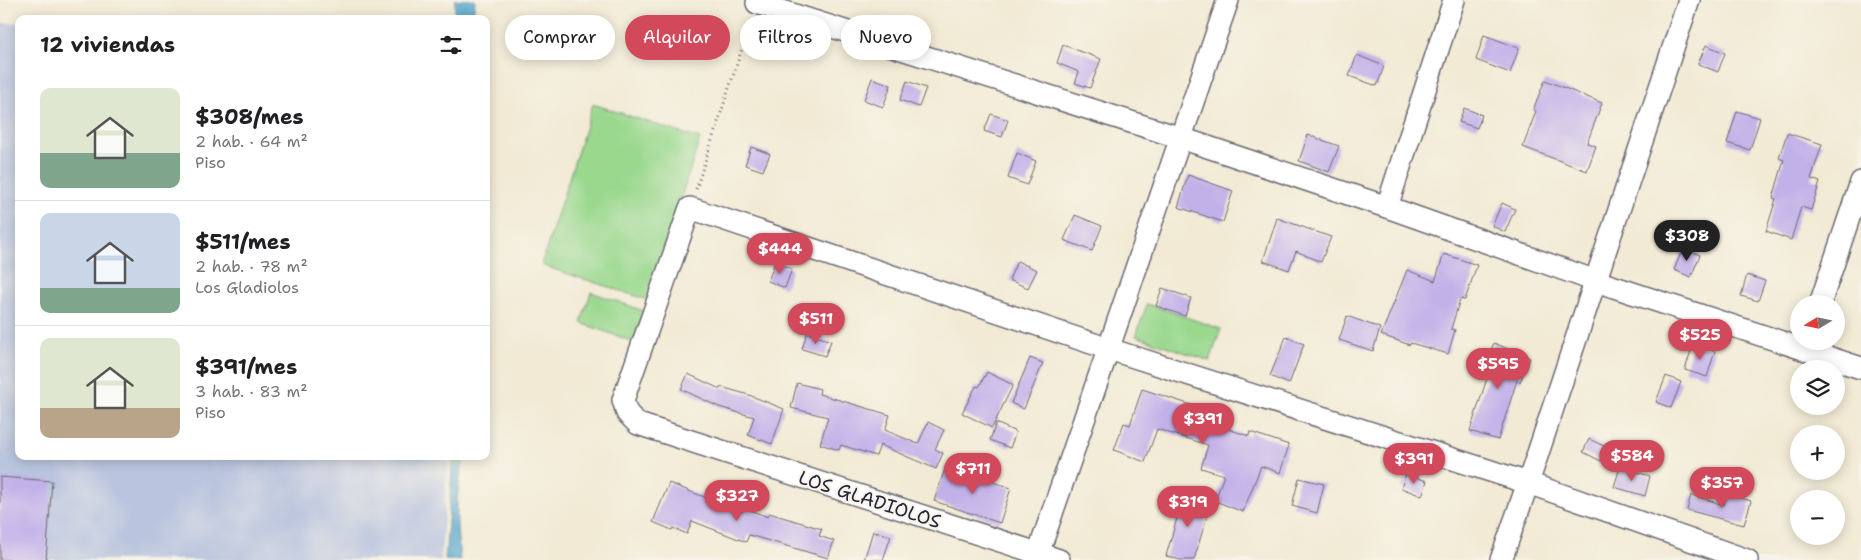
<!DOCTYPE html>
<html lang="es">
<meta charset="utf-8">
<style>
:root{--surface:#fff;--page:#f6f6f6;--text:#202124;--muted:#757577;--line:#e0e0e0;--accent:#d1495b}
body{margin:0;font-family:"Shantell Sans",sans-serif;background:var(--page);color:var(--text);height:100vh;display:flex;flex-direction:column;font-size:19px;white-space:nowrap}
*{box-sizing:border-box;margin:0}
p{font-size:16px;color:var(--muted)}
.icon{flex:none;width:28px;height:28px;fill:none;stroke:currentColor;stroke-width:2;stroke-linecap:round;stroke-linejoin:round}
.map{position:relative;flex:1;overflow:hidden}
.sheet{position:absolute;left:15px;top:15px;width:475px;height:445px;display:flex;flex-direction:column;background:var(--surface);border-radius:10px;box-shadow:0 2px 12px #0003}
.sheet>*{flex:none}
.hud{position:absolute;left:505px;top:15px;width:475px;height:45px;display:flex;gap:10px}
.needle{width:32px;rotate:260deg}
.fabs{position:absolute;left:1790px;top:295px;display:grid;gap:10px}
.fabs a{display:grid;place-items:center;width:55px;height:55px;border-radius:50%;background:var(--surface);box-shadow:0 2px 12px #0003;font-size:25px}
.price{position:absolute;translate:-50% -42px;padding:0 11px;border-radius:18px;background:var(--accent);color:#fff;font-size:16px;line-height:32px;filter:drop-shadow(0 1px 2px #0008)}
.price::after{content:'';position:absolute;left:50%;top:30px;width:15px;height:11px;margin-left:-8px;background:inherit;clip-path:polygon(0 0,100% 0,50% 100%)}
.price.on{background:#222;color:#fff}
ul{padding:0;list-style:none}
li{display:flex;align-items:center;gap:15px;height:125px;padding:0 25px}
li+li{border-top:1px solid var(--line)}
li span{display:grid;place-items:center;flex:none;width:140px;height:100px;border-radius:10px;color:#555}
li>.icon{margin-inline-start:auto}
span .icon{width:60px;height:60px;fill:#fffc;stroke-width:1}
li b{font-size:21px}
h2{display:flex;justify-content:space-between;align-items:center;height:60px;padding:0 25px;font-size:21px}
.chip{padding:0 18px;border-radius:22px;background:var(--surface);box-shadow:0 2px 12px #0003;font-size:18px;line-height:45px}
.chip.on{background:var(--accent);color:#fff}
.map>svg:first-child{display:block}
</style>
<div class="map">
<svg width="1861" height="560" viewBox="0 0 1861 560">
<rect width="100%" height="100%" fill="#f7f3e8"/>
<filter id="ink" filterUnits="userSpaceOnUse"><feTurbulence type="fractalNoise" baseFrequency=".02" numOctaves="2"/><feDisplacementMap in="SourceGraphic" scale="10" xChannelSelector="R" yChannelSelector="G"/><feConvolveMatrix kernelMatrix="1 2 1 2 8 2 1 2 1" color-interpolation-filters="sRGB"/></filter>
<filter id="wash" filterUnits="userSpaceOnUse"><feTurbulence type="fractalNoise" baseFrequency=".0096" numOctaves="4" result="noise"/><feDisplacementMap in="SourceGraphic" scale="20" xChannelSelector="R" yChannelSelector="G"/><feGaussianBlur stdDeviation="1.12" result="paint"/><feColorMatrix in="noise" values="0 0 0 0 0 0 0 0 0 0 0 0 0 0 0 0 0 1.4 0 .05"/><feComposite in="paint" operator="in"/></filter>
<g filter="url(#wash)">
<rect width="100%" height="100%" fill="#f2ead4"/>
<path fill="#b9c4de" d="M 0,23 L 19,23 L 19,456 L 448,456 L 441,560 L 0,560 Z"/>
<g fill="#99d88d" stroke="#5e7d64">
<path d="M 593,104 L 700,139 L 648,300 L 541,265 Z"/>
<path d="M 591,292 L 644,311 L 634,342 L 581,323 Z"/>
<path d="M 1147,304 L 1221,329 L 1210,361 L 1136,336 Z"/>
</g>
<g fill="#4fa5cb" stroke="#386483">
<path d="M 455,0 L 475,0 L 473,19 L 454,19 Z"/>
<path d="M 453,456 L 465,456 C 454,495 456,521 460,560 L 445,560 Z"/>
</g>
<g id="blocks">
<g fill="#c1b1e9">
<path d="M 1484,35 L 1519,48 L 1510,73 L 1476,60 Z"/>
<path d="M 1063,45 L 1101,59 L 1090,88 L 1075,83 L 1079,72 L 1057,63 Z"/>
<path d="M 1706,45 L 1725,53 L 1718,72 L 1698,64 Z"/>
<path d="M 1357,55 L 1384,66 L 1377,86 L 1349,76 Z"/>
<path d="M 872,78 L 891,85 L 883,107 L 864,100 Z"/>
<path d="M 1545,80 L 1602,103 L 1587,143 L 1596,146 L 1587,171 L 1523,147 L 1536,111 L 1533,110 Z"/>
<path d="M 907,81 L 926,88 L 919,107 L 900,100 Z"/>
<path d="M 1464,108 L 1482,115 L 1477,128 L 1459,122 Z"/>
<path d="M 1737,111 L 1760,118 L 1750,150 L 1727,143 Z"/>
<path d="M 991,114 L 1008,120 L 1002,137 L 984,131 Z"/>
<path d="M 1787,133 L 1822,144 L 1811,179 L 1820,182 L 1811,210 L 1801,207 L 1791,240 L 1766,231 L 1776,199 L 1773,198 L 1784,160 L 1779,158 Z"/>
<path d="M 1308,135 L 1339,146 L 1329,172 L 1299,161 Z"/>
<path d="M 751,147 L 770,154 L 763,171 L 745,165 Z"/>
<path d="M 1017,153 L 1036,161 L 1027,185 L 1008,178 Z"/>
<path d="M 1188,175 L 1233,191 L 1223,222 L 1178,207 Z"/>
<path d="M 1502,203 L 1515,209 L 1505,232 L 1492,226 Z"/>
<path d="M 1075,215 L 1102,226 L 1092,251 L 1064,240 Z"/>
<path d="M 1277,218 L 1331,237 L 1321,262 L 1296,251 L 1289,270 L 1263,261 Z"/>
<path d="M 1683,248 L 1700,255 L 1691,277 L 1674,270 Z"/>
<path d="M 1444,254 L 1477,265 L 1465,300 L 1460,299 L 1451,329 L 1455,330 L 1448,354 L 1411,343 L 1410,345 L 1381,335 L 1407,270 L 1435,281 Z"/>
<path d="M 1017,261 L 1037,270 L 1028,288 L 1009,280 Z"/>
<path d="M 775,262 L 792,269 L 785,288 L 768,281 Z"/>
<path d="M 1747,275 L 1765,281 L 1758,301 L 1741,296 Z"/>
<path d="M 1162,288 L 1191,298 L 1185,316 L 1156,306 Z"/>
<path d="M 1347,316 L 1380,328 L 1373,351 L 1339,340 Z"/>
<path d="M 807,333 L 831,341 L 825,356 L 802,349 Z"/>
<path d="M 1286,337 L 1304,344 L 1289,384 L 1270,376 Z"/>
<path d="M 1494,343 L 1530,358 L 1520,382 L 1517,380 L 1498,440 L 1470,431 L 1490,369 L 1484,367 Z"/>
<path d="M 1693,344 L 1715,351 L 1707,377 L 1685,370 Z"/>
<path d="M 1030,358 L 1043,363 L 1024,409 L 1011,403 Z"/>
<path d="M 987,372 L 1013,385 L 992,428 L 962,413 L 976,386 L 979,387 Z"/>
<path d="M 688,374 L 720,389 L 721,387 L 749,395 L 784,409 L 772,444 L 748,435 L 754,417 L 719,407 L 681,389 Z"/>
<path d="M 1666,376 L 1681,382 L 1671,408 L 1656,402 Z"/>
<path d="M 797,383 L 820,389 L 819,394 L 890,415 L 885,430 L 918,444 L 928,422 L 944,430 L 935,449 L 943,453 L 936,469 L 880,445 L 876,456 L 841,445 L 839,450 L 820,444 L 828,417 L 791,408 Z"/>
<path d="M 1142,389 L 1207,410 L 1204,421 L 1249,436 L 1250,432 L 1289,445 L 1280,473 L 1261,466 L 1243,512 L 1215,501 L 1224,475 L 1201,468 L 1208,445 L 1157,429 L 1145,462 L 1114,450 L 1124,423 L 1130,425 Z"/>
<path d="M 996,423 L 1016,432 L 1010,448 L 990,440 Z"/>
<path d="M 1589,439 L 1608,448 L 1601,461 L 1583,452 Z"/>
<path d="M 946,466 L 1011,488 L 1000,523 L 934,501 Z"/>
<path d="M 1620,467 L 1650,476 L 1645,496 L 1614,487 Z"/>
<path d="M 1406,474 L 1427,481 L 1422,496 L 1401,488 Z"/>
<path d="M 0,477 L 52,481 L 46,560 L 0,560 Z"/>
<path d="M 1299,478 L 1324,484 L 1317,513 L 1292,506 Z"/>
<path d="M 669,483 L 742,512 L 744,508 L 768,517 L 769,513 L 822,529 L 819,536 L 834,541 L 828,558 L 749,535 L 746,542 L 692,521 L 687,534 L 673,528 L 672,530 L 653,522 Z"/>
<path d="M 1184,494 L 1211,502 L 1194,560 L 1180,560 L 1166,556 Z"/>
<path d="M 1727,494 L 1751,501 L 1744,525 L 1687,510 L 1691,495 L 1724,505 Z"/>
<path d="M 873,531 L 891,536 L 883,560 L 864,560 Z"/>
</g>
</g>
</g>
<g filter="url(#ink)">
<use href="#blocks" fill-opacity="0" stroke="#6b6871" stroke-width="1"/>
<g fill="none" stroke-linecap="round" stroke-linejoin="round">
<defs>
<g id="minor">
<path d="M 757,3 L 1181,138 L 1387,207 L 1596,281 L 1861,368"/>
<path d="M 1387,207 L 1454,0"/>
<path d="M 1820,304 L 1861,182"/>
<path d="M 1036,560 L 1228,0"/>
<path d="M 1059,560 L 638,424 L 627,413 L 623,400 L 690,208 L 1109,349 L 1528,483 L 1747,560"/>
<path d="M 1501,560 L 1528,483 L 1689,0"/>
</g>
</defs>
<use href="#minor" stroke="#6b6871" stroke-width="24"/>
<path stroke="#6b6871" stroke-width="3" stroke-dasharray="1 4" stroke-linecap="butt" d="M 696,189 L 751,21"/>
<use href="#minor" stroke="#fff" stroke-width="21"/>
</g>
</g>
<g text-anchor="middle" stroke-width="4" stroke-linejoin="round" paint-order="stroke">
<g font-size="19" fill="#22223b" stroke="#f7f3e8">
<text transform="translate(870 499) rotate(18)" y="7">LOS GLADIOLOS</text>
</g>
</g>
</svg>
<div class="fabs">
<a><svg class="needle" viewBox="-14 -14 28 28"><path d="M0-13l5 13h-10z" fill="#e53935"/><path d="M0 13l5-13h-10z" fill="#757577"/></svg></a>
<a><svg class="icon" aria-label="layers" viewBox="0 0 24 24"><path d="M12 4l9 5-9 5-9-5zM3 14l9 5 9-5"/></svg></a>
<a>+</a>
<a>−</a>
</div>
<b class="price on" style="left:1687px;top:262px">$308</b>
<b class="price" style="left:780px;top:275px">$444</b>
<b class="price" style="left:816px;top:345px">$511</b>
<b class="price" style="left:1700px;top:361px">$525</b>
<b class="price" style="left:1498px;top:390px">$595</b>
<b class="price" style="left:1203px;top:445px">$391</b>
<b class="price" style="left:1632px;top:482px">$584</b>
<b class="price" style="left:1414px;top:485px">$391</b>
<b class="price" style="left:973px;top:495px">$711</b>
<b class="price" style="left:1722px;top:509px">$357</b>
<b class="price" style="left:737px;top:522px">$327</b>
<b class="price" style="left:1188px;top:528px">$319</b>
<div class="hud">
<a class="chip">Comprar</a>
<a class="chip on">Alquilar</a>
<a class="chip">Filtros</a>
<a class="chip">Nuevo</a>
</div>
<section class="sheet">
<h2>12 viviendas<svg class="icon" aria-label="filters" viewBox="0 0 24 24"><path d="M4 7h16M4 17h16"/><circle cx="9" cy="7" r="2"/><circle cx="15" cy="17" r="2"/></svg></h2>
<ul>
<li><span style="background:linear-gradient(#dfe7d0 65%,#7fa58c 0)"><svg class="icon" aria-label="home" viewBox="0 0 24 24"><path d="M3 11l9-7 9 7M6 9v11h12V9"/></svg></span><div><b>$308/mes</b><p>2 hab. · 64 m²</p><p>Piso</p></div></li>
<li><span style="background:linear-gradient(#c9d6e8 75%,#7fa58c 0)"><svg class="icon" aria-label="home" viewBox="0 0 24 24"><path d="M3 11l9-7 9 7M6 9v11h12V9"/></svg></span><div><b>$511/mes</b><p>2 hab. · 78 m²</p><p>Los Gladiolos</p></div></li>
<li><span style="background:linear-gradient(#dfe7d0 70%,#b9a48a 0)"><svg class="icon" aria-label="home" viewBox="0 0 24 24"><path d="M3 11l9-7 9 7M6 9v11h12V9"/></svg></span><div><b>$391/mes</b><p>3 hab. · 83 m²</p><p>Piso</p></div></li>
</ul>
</section>
</div>
